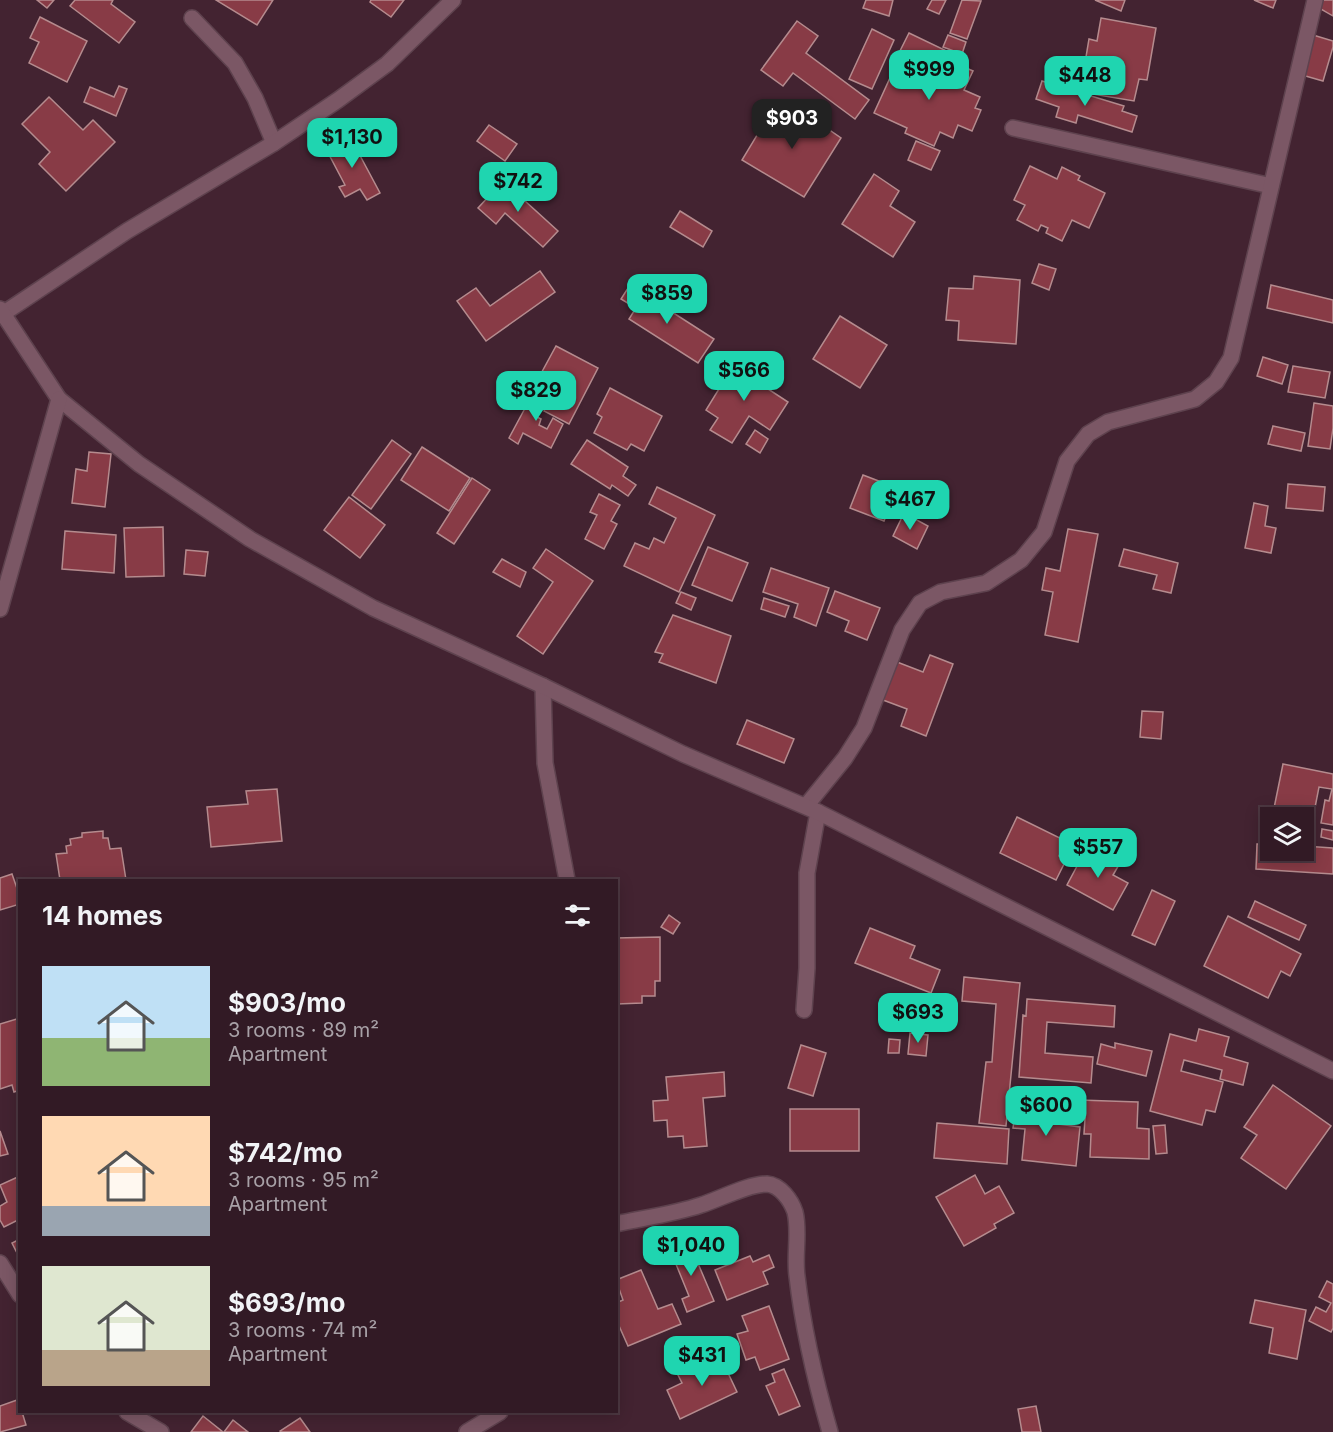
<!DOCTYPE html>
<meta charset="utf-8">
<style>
:root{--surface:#321a25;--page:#3d2732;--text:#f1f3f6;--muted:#a8a1a7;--line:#4d3842;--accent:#1fd5b0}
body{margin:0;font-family:Inter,sans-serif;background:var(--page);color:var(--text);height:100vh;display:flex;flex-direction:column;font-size:22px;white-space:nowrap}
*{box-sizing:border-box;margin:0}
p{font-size:20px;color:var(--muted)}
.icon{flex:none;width:33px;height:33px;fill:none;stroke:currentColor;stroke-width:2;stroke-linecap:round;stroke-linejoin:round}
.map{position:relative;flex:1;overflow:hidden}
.side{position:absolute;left:18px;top:879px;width:600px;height:534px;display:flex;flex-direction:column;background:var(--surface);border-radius:0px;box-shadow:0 3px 15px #0003,0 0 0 2px var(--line)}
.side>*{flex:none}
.fabs{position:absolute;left:1260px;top:807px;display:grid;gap:12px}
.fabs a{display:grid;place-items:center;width:54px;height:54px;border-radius:0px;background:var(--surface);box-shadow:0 3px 15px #0003,0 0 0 2px var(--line);font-size:30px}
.price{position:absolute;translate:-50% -51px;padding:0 14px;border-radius:12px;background:var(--accent);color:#111;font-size:20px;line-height:39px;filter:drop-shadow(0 2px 3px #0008)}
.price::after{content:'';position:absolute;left:50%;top:36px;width:18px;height:14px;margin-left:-9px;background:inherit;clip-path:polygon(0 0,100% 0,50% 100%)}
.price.current{background:#222;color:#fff}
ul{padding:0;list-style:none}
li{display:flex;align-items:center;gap:18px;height:150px;padding:0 24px}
li span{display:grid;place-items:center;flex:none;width:168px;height:120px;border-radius:0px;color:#555}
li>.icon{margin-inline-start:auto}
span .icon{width:72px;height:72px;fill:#fffc;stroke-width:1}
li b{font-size:26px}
h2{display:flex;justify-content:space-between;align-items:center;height:72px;padding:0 24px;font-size:26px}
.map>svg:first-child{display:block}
</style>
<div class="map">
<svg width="1333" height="1432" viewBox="0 0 1333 1432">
<rect width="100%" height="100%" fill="#432331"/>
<g fill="#883b46" stroke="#b58b8e" stroke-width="1.5">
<path d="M 37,0 L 54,0 L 47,8 Z"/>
<path d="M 75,0 L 113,0 L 111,4 L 135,22 L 119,43 L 70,6 Z"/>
<path d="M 216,0 L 273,0 L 257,25 Z"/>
<path d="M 371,0 L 404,0 L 391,17 L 370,2 Z"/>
<path d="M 866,0 L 893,0 L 889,16 L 863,8 Z"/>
<path d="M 932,0 L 946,0 L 939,14 L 927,9 Z"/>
<path d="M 962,0 L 981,1 L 967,39 L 950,33 Z"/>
<path d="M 1095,0 L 1125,0 L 1121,11 Z"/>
<path d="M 1254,0 L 1276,0 L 1273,8 Z"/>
<path d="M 1323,0 L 1333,0 L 1333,16 L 1319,8 Z"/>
<path d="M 40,17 L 87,41 L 67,82 L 29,63 L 39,42 L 30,38 Z"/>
<path d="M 1101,18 L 1156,28 L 1147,80 L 1139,79 L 1134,101 L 1086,93 L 1089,76 L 1083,75 L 1089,39 L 1097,41 Z"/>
<path d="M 797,21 L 818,36 L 806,53 L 869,100 L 855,119 L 793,73 L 783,86 L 761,70 Z"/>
<path d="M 872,29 L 894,40 L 872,89 L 849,79 Z"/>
<path d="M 909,33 L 955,55 L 946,74 L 900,51 Z"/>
<path d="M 948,35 L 966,42 L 962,54 L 943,47 Z"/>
<path d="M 1313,35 L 1333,41 L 1333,47 L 1323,81 L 1302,75 Z"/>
<path d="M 900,56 L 950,79 L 957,64 L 973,71 L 964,90 L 980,97 L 975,108 L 981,110 L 972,131 L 958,125 L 953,138 L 940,132 L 934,146 L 905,133 L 907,128 L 874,113 Z"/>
<path d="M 1042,81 L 1124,106 L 1122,111 L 1137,116 L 1132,132 L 1078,115 L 1076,123 L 1056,117 L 1059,107 L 1036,99 Z"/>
<path d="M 119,86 L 127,89 L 116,116 L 84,102 L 90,87 L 114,97 Z"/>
<path d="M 49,97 L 83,130 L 93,120 L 115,142 L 66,191 L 39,164 L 50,152 L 22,124 Z"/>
<path d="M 796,107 L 841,138 L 804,197 L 742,160 L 771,112 L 788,122 Z"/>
<path d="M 489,125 L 517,144 L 505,161 L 477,141 Z"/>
<path d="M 349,135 L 380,193 L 367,200 L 360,189 L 345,197 L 339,187 L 345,185 L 325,147 Z"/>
<path d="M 916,141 L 940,151 L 931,170 L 908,160 Z"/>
<path d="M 1030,166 L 1057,179 L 1062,167 L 1080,176 L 1078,180 L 1105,193 L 1089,228 L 1072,220 L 1062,241 L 1046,233 L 1048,228 L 1041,225 L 1038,231 L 1017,220 L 1025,205 L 1014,200 Z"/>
<path d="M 874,174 L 899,191 L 890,206 L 915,222 L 893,257 L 842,224 Z"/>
<path d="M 503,181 L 558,231 L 543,247 L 505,213 L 496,224 L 478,208 Z"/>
<path d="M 680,211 L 712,231 L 703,247 L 670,227 Z"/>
<path d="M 1039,264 L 1056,269 L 1049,290 L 1032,283 Z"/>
<path d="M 540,271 L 555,292 L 486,341 L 457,301 L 476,288 L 490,306 Z"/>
<path d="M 974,276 L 1020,280 L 1016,344 L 958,340 L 959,321 L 946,320 L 949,288 L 973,289 Z"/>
<path d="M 630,285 L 714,339 L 698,363 L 629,319 L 636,308 L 621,299 Z"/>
<path d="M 1271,285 L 1333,300 L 1333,323 L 1267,308 Z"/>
<path d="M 840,316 L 887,345 L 860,388 L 813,359 Z"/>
<path d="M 556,346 L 598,368 L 569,424 L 544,411 L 555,390 L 537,381 Z"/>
<path d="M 1263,357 L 1288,365 L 1282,384 L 1257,376 Z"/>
<path d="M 738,358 L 771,379 L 765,387 L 788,402 L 770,430 L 749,416 L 732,443 L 710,430 L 718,418 L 706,410 Z"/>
<path d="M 1293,366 L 1330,372 L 1325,398 L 1288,392 Z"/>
<path d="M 537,386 L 548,392 L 535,416 L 541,419 L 539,425 L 547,429 L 553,418 L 563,424 L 551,448 L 523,433 L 518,444 L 509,438 Z"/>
<path d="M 610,388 L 662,416 L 644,451 L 631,444 L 627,450 L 594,433 L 602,417 L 597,414 Z"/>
<path d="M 1314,403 L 1333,406 L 1333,428 L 1330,449 L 1308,446 Z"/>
<path d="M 1273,426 L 1305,433 L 1301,451 L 1268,444 Z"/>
<path d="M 755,430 L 768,439 L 760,453 L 746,444 Z"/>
<path d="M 392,440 L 411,454 L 371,509 L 352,495 Z"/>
<path d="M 587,440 L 628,467 L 623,476 L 636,485 L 628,496 L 612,485 L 610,489 L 571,464 Z"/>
<path d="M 422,447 L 470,478 L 449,511 L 401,480 Z"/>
<path d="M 89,452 L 111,454 L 105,507 L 72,503 L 76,469 L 87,471 Z"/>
<path d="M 863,475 L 897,488 L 884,521 L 850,508 Z"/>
<path d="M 472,478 L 490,490 L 454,544 L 437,533 Z"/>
<path d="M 1288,484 L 1325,487 L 1323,511 L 1286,508 Z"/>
<path d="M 657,487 L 715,515 L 679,592 L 624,566 L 635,543 L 649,549 L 654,538 L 664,543 L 676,518 L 649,504 Z"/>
<path d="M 599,494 L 620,505 L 611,521 L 617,524 L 604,549 L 585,539 L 597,515 L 590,512 Z"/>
<path d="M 349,497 L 385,525 L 360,558 L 324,530 Z"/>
<path d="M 1254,503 L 1268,506 L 1265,526 L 1276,528 L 1271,553 L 1245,548 Z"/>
<path d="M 904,513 L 928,526 L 917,549 L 893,536 Z"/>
<path d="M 163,527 L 164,576 L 126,577 L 124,528 Z"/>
<path d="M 1068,529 L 1098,534 L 1078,642 L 1045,635 L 1053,592 L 1042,590 L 1046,568 L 1060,571 Z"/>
<path d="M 65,531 L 116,535 L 114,573 L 62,569 Z"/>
<path d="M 708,547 L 748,563 L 732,601 L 692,585 Z"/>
<path d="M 546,549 L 593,581 L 543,654 L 517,636 L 553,582 L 533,568 Z"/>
<path d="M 1124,549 L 1178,563 L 1171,593 L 1153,589 L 1157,575 L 1119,566 Z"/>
<path d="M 186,550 L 208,552 L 205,576 L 184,574 Z"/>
<path d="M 502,559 L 526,572 L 520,587 L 493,572 Z"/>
<path d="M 771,568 L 829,588 L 816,626 L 794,617 L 798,604 L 763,592 Z"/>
<path d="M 835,591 L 880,608 L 867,640 L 845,631 L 849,621 L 827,612 Z"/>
<path d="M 681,592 L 696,598 L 691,610 L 676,603 Z"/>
<path d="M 764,598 L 789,606 L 785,617 L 761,609 Z"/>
<path d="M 673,615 L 731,636 L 716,683 L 659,662 L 663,654 L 655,652 Z"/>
<path d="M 930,655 L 953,664 L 926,736 L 901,726 L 907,709 L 883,700 L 897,662 L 923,672 Z"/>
<path d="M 1142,711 L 1163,712 L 1161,739 L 1140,737 Z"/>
<path d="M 747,720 L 794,739 L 784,763 L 737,744 Z"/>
<path d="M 1283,764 L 1333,774 L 1333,825 L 1321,823 L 1325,800 L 1329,801 L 1332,789 L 1319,787 L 1308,843 L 1304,842 L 1304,818 L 1272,818 Z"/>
<path d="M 277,789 L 282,841 L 211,847 L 207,807 L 248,804 L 246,791 Z"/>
<path d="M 1017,817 L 1066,841 L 1059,856 L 1066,860 L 1056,880 L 1000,853 Z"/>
<path d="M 1322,829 L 1333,831 L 1333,840 L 1321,837 Z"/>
<path d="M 103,831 L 103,838 L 108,838 L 110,849 L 121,848 L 126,880 L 60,880 L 56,854 L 67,853 L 66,846 L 71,845 L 70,839 L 82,837 L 82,833 Z"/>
<path d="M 1072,842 L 1080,846 L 1076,855 L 1068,851 Z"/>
<path d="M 1257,844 L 1270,844 L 1270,850 L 1304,850 L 1304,846 L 1333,848 L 1333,874 L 1256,869 Z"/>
<path d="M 1094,849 L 1120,863 L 1113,875 L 1128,883 L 1113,910 L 1067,885 L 1084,853 L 1091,857 Z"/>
<path d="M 12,874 L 20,897 L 20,904 L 0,910 L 0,878 Z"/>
<path d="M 1152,890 L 1175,901 L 1155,945 L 1132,935 Z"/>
<path d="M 1255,901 L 1306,925 L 1299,940 L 1248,917 Z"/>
<path d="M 669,915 L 680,923 L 673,934 L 661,927 Z"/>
<path d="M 1228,916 L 1301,954 L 1290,976 L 1281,971 L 1268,998 L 1204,966 Z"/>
<path d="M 870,928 L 915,946 L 910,958 L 940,970 L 931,993 L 855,963 Z"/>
<path d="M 660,937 L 660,981 L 655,981 L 655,996 L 642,996 L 642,1003 L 617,1004 L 616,938 Z"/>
<path d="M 964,977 L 1020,983 L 1006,1126 L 979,1123 L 986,1062 L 992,1062 L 996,1004 L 962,1001 Z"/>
<path d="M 1027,999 L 1115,1006 L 1114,1027 L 1047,1022 L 1045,1053 L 1093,1057 L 1091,1083 L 1019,1077 L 1023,1015 L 1026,1016 Z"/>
<path d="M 20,1018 L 20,1090 L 14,1092 L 12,1085 L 0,1089 L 0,1024 Z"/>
<path d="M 1199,1029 L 1229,1037 L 1224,1056 L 1248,1063 L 1243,1085 L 1220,1079 L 1222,1070 L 1184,1060 L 1181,1071 L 1223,1082 L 1215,1112 L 1206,1110 L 1202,1125 L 1150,1111 L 1170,1034 L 1196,1041 Z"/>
<path d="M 910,1033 L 928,1035 L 926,1056 L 908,1054 Z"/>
<path d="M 889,1039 L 900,1040 L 899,1053 L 888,1053 Z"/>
<path d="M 1115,1043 L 1152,1051 L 1146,1076 L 1097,1064 L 1101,1044 L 1115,1048 Z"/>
<path d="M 801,1045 L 826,1053 L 813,1096 L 788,1088 Z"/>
<path d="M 724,1072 L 725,1096 L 703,1098 L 707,1146 L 684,1148 L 683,1136 L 668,1137 L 667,1120 L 654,1121 L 653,1101 L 668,1100 L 666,1077 Z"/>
<path d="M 1273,1085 L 1331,1126 L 1286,1189 L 1241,1158 L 1257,1135 L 1244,1127 Z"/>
<path d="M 1017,1099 L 1038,1101 L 1036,1121 L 1080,1127 L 1076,1166 L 1022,1160 L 1025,1129 L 1013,1128 Z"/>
<path d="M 1079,1100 L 1138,1102 L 1137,1128 L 1149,1129 L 1149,1159 L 1090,1157 L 1091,1134 L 1084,1134 L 1085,1118 L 1078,1118 Z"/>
<rect x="790" y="1109" width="69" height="42"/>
<path d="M 937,1123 L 1009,1129 L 1007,1164 L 934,1158 Z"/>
<path d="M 1165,1125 L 1167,1153 L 1156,1154 L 1153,1126 Z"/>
<path d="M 0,1131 L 8,1154 L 0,1156 Z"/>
<path d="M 975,1175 L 985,1194 L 999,1186 L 1014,1213 L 994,1224 L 996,1228 L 964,1246 L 936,1197 Z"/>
<path d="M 20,1176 L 20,1219 L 4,1227 L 0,1220 L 0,1206 L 7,1202 L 0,1185 Z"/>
<path d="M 20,1239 L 20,1259 L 12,1243 Z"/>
<path d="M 688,1240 L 714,1301 L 687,1312 L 682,1299 L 689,1296 L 669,1247 Z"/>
<path d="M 769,1255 L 774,1267 L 763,1272 L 768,1284 L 727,1300 L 715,1270 L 750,1256 L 753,1262 Z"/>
<path d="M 641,1270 L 658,1309 L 672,1304 L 681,1324 L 628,1346 L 616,1319 L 616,1303 L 623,1300 L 616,1280 Z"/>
<path d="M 1327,1281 L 1333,1284 L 1333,1328 L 1331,1332 L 1309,1321 L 1316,1307 L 1326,1312 L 1331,1303 L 1319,1297 Z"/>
<path d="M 1255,1300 L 1306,1310 L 1297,1359 L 1269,1353 L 1273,1328 L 1250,1323 Z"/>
<path d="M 769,1306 L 789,1359 L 760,1370 L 755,1357 L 746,1360 L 737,1334 L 748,1331 L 742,1316 Z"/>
<path d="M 719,1354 L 737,1392 L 680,1419 L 667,1390 L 682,1383 L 677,1373 Z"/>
<path d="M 784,1369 L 800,1406 L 779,1415 L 766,1386 L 775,1382 L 772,1374 Z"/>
<path d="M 17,1400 L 20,1412 L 22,1412 L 26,1425 L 0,1432 L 0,1406 Z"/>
<path d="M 1036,1406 L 1041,1432 L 1022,1432 L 1018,1409 Z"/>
<path d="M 203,1416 L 223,1432 L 191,1432 Z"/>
<path d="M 300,1418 L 310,1432 L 281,1432 L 280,1431 Z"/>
<path d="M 233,1420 L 248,1432 L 224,1432 Z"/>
</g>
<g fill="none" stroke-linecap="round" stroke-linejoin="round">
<defs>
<g id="minor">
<path d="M 192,18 L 235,63 L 255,98 L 274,143"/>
<path d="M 1013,128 L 1271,186"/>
<path d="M 4,313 L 127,231 L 274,143 L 338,100 L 387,64 L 453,0"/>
<path d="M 543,686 L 545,763 L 567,880"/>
<path d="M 806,806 L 845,758 L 864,728 L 902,630 L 920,603 L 941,592 L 986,583 L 1021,560 L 1044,532 L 1067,461 L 1088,434 L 1108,422 L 1195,399 L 1216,382 L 1231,358 L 1315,0"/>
<path d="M 804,1010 L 807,968 L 807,873 L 818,812"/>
<path d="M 616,1224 C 644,1218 674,1214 701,1205 C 720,1199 748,1184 767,1184 C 780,1185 791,1200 795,1212 C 800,1232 794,1255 797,1276 C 803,1329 815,1380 830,1432"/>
<path d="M 0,1263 L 20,1295"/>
<path d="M 127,1412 L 161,1432"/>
<path d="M 467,1432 L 500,1412"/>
</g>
<g id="tertiary">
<path d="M 0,309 L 59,399 L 139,464 L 250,539 L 373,608 L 543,686 L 683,754 L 818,812 L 1333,1071"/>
<path d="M 0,609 L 59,399"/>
</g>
</defs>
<use href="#minor" stroke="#5e424e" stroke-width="18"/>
<use href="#tertiary" stroke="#5e424e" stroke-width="18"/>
<use href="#minor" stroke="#7b5765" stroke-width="15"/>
<use href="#tertiary" stroke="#7b5765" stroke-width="15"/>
</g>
</svg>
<div class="fabs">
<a><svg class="icon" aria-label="layers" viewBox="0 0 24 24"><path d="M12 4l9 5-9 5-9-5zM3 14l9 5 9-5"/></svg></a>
</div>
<b class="price" style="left:929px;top:101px">$999</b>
<b class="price" style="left:1085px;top:107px">$448</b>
<b class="price current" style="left:792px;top:150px">$903</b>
<b class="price" style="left:352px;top:169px">$1,130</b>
<b class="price" style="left:518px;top:213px">$742</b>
<b class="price" style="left:667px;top:325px">$859</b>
<b class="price" style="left:744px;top:402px">$566</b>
<b class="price" style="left:536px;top:422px">$829</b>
<b class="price" style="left:910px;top:531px">$467</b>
<b class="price" style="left:1098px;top:879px">$557</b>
<b class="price" style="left:918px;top:1044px">$693</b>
<b class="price" style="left:1046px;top:1137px">$600</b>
<b class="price" style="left:691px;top:1277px">$1,040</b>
<b class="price" style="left:702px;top:1387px">$431</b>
<section class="side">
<h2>14 homes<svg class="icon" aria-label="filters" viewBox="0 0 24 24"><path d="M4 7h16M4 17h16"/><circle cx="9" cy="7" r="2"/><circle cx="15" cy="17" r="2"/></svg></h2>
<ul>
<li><span style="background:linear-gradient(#bfe0f5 60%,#8fb573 0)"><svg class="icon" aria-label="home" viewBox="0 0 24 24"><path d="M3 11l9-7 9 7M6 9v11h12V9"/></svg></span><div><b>$903/mo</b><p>3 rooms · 89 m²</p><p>Apartment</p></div></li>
<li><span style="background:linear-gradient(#ffd9b3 75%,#9aa5b1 0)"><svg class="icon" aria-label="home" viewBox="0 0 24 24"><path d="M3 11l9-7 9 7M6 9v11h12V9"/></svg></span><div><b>$742/mo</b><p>3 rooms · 95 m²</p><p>Apartment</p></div></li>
<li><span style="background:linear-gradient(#dfe7d0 70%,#b9a48a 0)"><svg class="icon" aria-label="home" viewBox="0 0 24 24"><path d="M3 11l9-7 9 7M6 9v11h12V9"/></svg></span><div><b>$693/mo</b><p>3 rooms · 74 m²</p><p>Apartment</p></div></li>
</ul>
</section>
</div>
